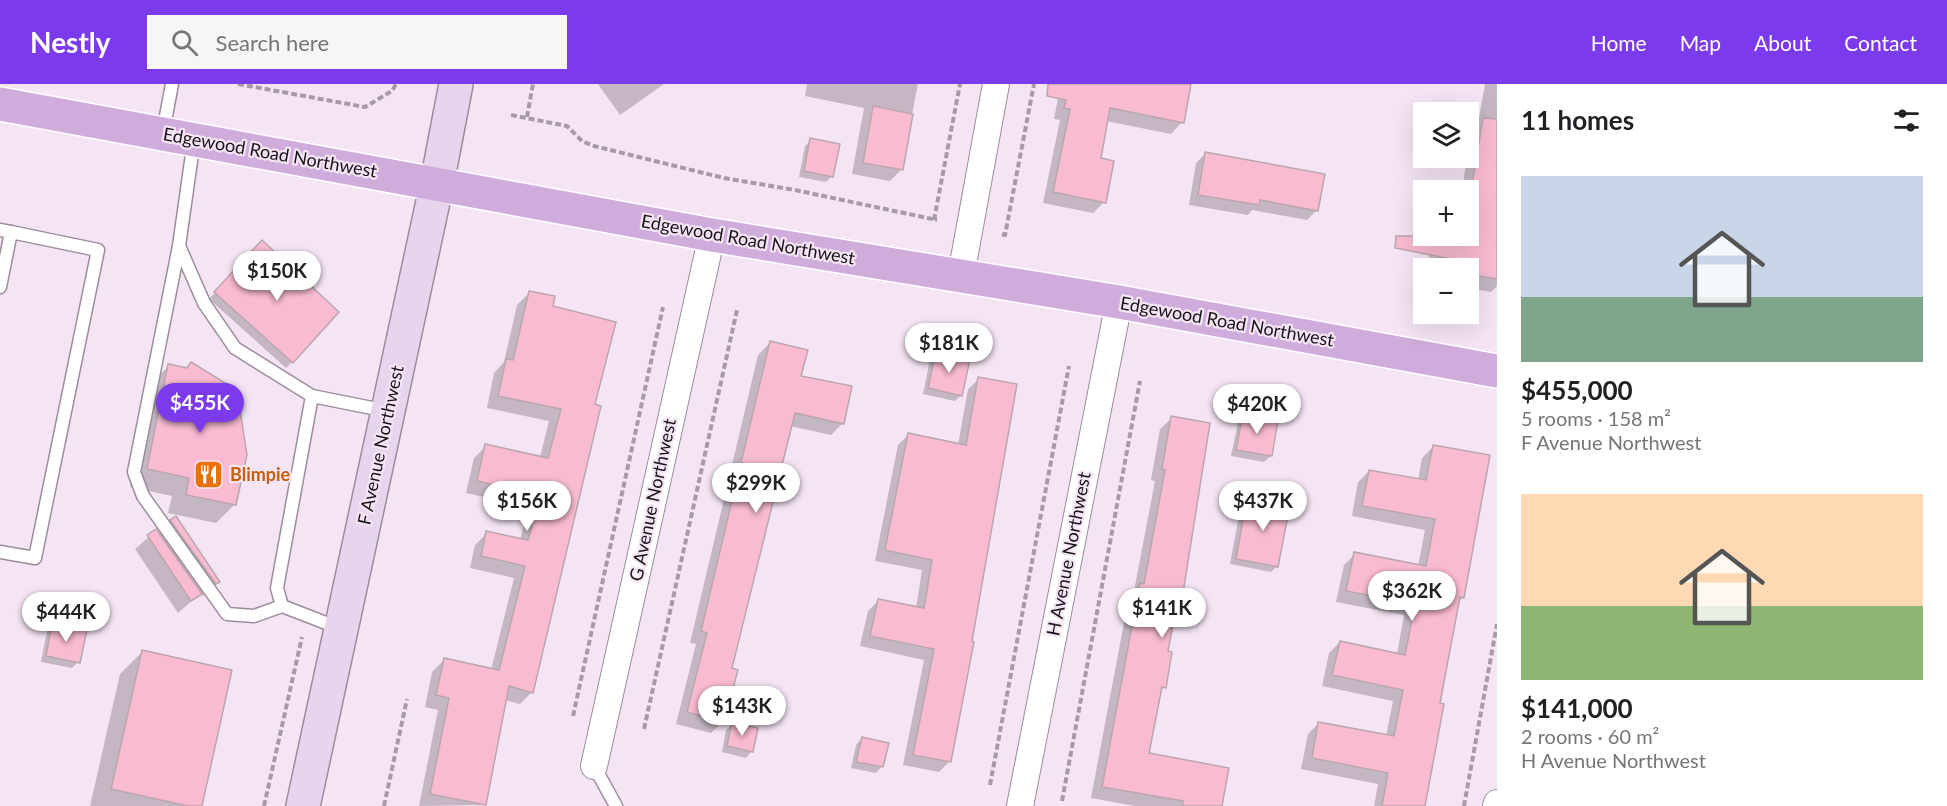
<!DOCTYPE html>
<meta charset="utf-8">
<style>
:root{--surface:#fff;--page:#f6f6f6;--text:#202124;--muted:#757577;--accent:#7c3aed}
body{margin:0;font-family:Lato,sans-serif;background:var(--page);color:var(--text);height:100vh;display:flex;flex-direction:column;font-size:22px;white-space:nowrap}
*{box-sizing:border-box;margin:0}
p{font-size:20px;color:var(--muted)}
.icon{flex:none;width:33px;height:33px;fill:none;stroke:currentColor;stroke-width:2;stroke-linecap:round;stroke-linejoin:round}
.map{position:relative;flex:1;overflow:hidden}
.details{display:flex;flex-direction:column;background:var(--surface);width:450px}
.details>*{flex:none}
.fabs{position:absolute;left:1413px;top:18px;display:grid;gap:12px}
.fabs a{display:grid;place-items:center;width:66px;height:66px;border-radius:0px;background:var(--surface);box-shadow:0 6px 24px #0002;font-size:30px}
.price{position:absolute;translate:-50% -51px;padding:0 14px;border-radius:21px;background:#fff;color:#222;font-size:20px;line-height:39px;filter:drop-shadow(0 2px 3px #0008)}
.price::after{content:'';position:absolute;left:50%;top:36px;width:18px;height:14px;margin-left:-9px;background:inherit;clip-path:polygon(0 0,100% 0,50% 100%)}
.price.selected{background:var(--accent);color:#fff}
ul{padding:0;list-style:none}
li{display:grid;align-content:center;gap:12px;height:318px;padding:0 24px}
li span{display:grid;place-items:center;height:186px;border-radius:0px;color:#555}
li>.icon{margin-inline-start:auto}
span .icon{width:108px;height:108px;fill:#fffc;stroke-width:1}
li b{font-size:26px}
h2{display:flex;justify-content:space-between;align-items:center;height:72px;padding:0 24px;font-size:26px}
header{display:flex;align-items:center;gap:36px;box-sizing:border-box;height:84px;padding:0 30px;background:var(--accent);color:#fff}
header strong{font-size:28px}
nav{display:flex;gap:33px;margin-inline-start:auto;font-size:21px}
.search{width:420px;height:54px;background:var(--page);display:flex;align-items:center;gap:15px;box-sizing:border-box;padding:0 21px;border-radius:0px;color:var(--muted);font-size:22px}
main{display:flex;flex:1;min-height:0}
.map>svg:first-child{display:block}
</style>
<header>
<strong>Nestly</strong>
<div class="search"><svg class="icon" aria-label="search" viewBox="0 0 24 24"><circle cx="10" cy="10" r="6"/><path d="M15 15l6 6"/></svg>Search here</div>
<nav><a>Home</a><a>Map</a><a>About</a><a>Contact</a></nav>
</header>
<main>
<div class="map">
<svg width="1497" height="722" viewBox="0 0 1497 722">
<rect width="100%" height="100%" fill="#f5e5f4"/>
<g fill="#0003">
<path d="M 598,0 L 664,0 L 620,31 Z"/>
<path d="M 807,0 L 918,0 L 901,86 L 890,97 L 852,90 L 864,24 L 805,12 Z"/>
<path d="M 1064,0 L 1190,0 L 1182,38 L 1171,50 L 1106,37 L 1099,75 L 1104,118 L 1093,129 L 1043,119 L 1060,36 L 1054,35 L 1060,3 Z"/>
<path d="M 1485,0 L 1497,0 L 1497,202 L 1491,208 L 1468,204 L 1468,184 L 1427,184 L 1433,152 L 1468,152 L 1468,106 L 1462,106 L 1471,47 L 1478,39 Z"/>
<path d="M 811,56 L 832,92 L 826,98 L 799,93 L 805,62 Z"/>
<path d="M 1206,69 L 1317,126 L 1307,136 L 1252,126 L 1248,131 L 1189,121 L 1196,79 Z"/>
<path d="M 256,164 L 292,278 L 286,284 L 209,215 Z"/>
<path d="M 529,209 L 551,223 L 593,321 L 532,608 L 520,620 L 505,616 L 485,721 L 419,722 L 438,626 L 425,623 L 432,588 L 444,576 L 491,586 L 514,494 L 470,484 L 475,461 L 487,449 L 520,456 L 529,423 L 466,409 L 474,374 L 486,362 L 540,373 L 549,337 L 487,324 L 494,289 L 504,278 L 517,221 Z"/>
<path d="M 770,259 L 843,339 L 831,351 L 790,342 L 730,585 L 723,637 L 711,649 L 676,640 L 696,560 L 690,559 L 758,271 Z"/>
<path d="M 936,269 L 961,311 L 955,317 L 923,310 L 930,275 Z"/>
<path d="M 169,282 L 234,421 L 216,439 L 168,429 L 172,412 L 130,403 L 150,300 Z"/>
<path d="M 979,295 L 950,677 L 939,688 L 903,681 L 924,576 L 860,562 L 868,527 L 879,516 L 916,524 L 922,486 L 875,477 L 898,361 L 909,350 L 958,361 L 968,305 Z"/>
<path d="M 1244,332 L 1271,372 L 1264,378 L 1231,372 L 1238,338 Z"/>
<path d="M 1172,334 L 1181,508 L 1176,513 L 1166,568 L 1164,603 L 1159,608 L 1148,670 L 1227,685 L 1221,722 L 1135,722 L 1091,714 L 1129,512 L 1134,507 L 1155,397 L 1151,396 L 1160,345 Z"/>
<path d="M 1433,363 L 1463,513 L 1457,519 L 1424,722 L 1374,722 L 1378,700 L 1301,685 L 1308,650 L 1319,639 L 1386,652 L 1393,617 L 1322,602 L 1329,569 L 1340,558 L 1397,570 L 1404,531 L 1336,518 L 1344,481 L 1355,470 L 1418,482 L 1425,446 L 1352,432 L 1358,398 L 1369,387 L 1418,396 L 1422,374 Z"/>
<path d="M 1248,415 L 1277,482 L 1271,488 L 1230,480 L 1241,421 Z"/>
<path d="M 171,437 L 218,498 L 205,510 L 203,512 L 201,509 L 178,529 L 135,465 L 156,447 L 158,450 Z"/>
<path d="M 53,541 L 78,578 L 72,584 L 41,578 L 47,547 Z"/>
<path d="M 142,568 L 231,588 L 201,722 L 90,722 L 120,590 Z"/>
<path d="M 733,639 L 752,667 L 746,674 L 722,668 L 726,646 Z"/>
<path d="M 862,654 L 882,682 L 876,689 L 851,684 L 856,661 Z"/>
</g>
<g fill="#f9bbd2" stroke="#bba6ad" stroke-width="1.5">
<path d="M 1048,0 L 1191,0 L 1184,39 L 1110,24 L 1101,74 L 1114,77 L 1106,119 L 1053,108 L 1070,25 L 1064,24 L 1066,16 L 1047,12 Z"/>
<path d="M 873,22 L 913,30 L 903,86 L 863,79 Z"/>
<path d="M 1483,34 L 1497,35 L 1497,195 L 1468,190 L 1467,178 L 1395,164 L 1396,152 L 1468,152 L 1468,126 Z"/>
<path d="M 810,54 L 840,60 L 833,93 L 804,87 Z"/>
<path d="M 1205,68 L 1325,90 L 1318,127 L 1260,116 L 1259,121 L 1198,111 Z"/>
<path d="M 262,156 L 339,228 L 293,279 L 214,208 Z"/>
<path d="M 529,207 L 555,212 L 553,222 L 616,238 L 595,320 L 601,322 L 533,609 L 509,602 L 486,721 L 430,710 L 449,614 L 436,611 L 444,574 L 499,586 L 525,482 L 481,472 L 486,447 L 528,456 L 540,411 L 477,397 L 485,360 L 548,374 L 561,325 L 498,312 L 506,275 L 513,276 Z"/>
<path d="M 770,257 L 808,266 L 801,292 L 852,302 L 844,340 L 795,329 L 732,584 L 738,586 L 724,638 L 687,628 L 707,549 L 701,547 Z"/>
<path d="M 936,267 L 970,275 L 962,312 L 928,304 Z"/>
<path d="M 191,278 L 230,302 L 238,314 L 247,371 L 236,421 L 186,411 L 189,394 L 147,385 L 168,280 L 187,284 Z"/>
<path d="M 978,293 L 1017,300 L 972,557 L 974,558 L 951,678 L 913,671 L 934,565 L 870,552 L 878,515 L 924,524 L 932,476 L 885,466 L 908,349 L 966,361 Z"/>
<path d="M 1243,330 L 1278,336 L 1272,372 L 1236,366 Z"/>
<path d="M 1171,332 L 1210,339 L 1183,509 L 1179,508 L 1168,567 L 1172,568 L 1166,604 L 1162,603 L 1149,669 L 1229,684 L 1222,722 L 1183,722 L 1183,717 L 1102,703 L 1140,499 L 1144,500 L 1165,386 L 1162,385 Z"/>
<path d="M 1433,361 L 1490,371 L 1464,514 L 1460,513 L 1440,619 L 1444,620 L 1425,722 L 1382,722 L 1388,689 L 1312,674 L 1318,638 L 1394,652 L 1403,606 L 1332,591 L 1340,557 L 1405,571 L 1415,520 L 1346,507 L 1354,468 L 1426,482 L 1435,435 L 1362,422 L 1369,386 L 1426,396 Z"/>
<path d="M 1247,413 L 1290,421 L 1278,483 L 1236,475 Z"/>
<path d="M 176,432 L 220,498 L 216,500 L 170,436 Z"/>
<path d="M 156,445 L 202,510 L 191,517 L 147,451 Z"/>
<path d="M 52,539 L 87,546 L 80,579 L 46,572 Z"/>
<path d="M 142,566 L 232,586 L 202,722 L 188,722 L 111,705 Z"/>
<path d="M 732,638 L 758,644 L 753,668 L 727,662 Z"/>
<path d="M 862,653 L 889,659 L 883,683 L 856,678 Z"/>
</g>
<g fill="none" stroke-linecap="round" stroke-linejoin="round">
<defs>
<g id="service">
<path d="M 163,48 L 172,0"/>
<path d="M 194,56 L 179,162 L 204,219 L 235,264 L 312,312 L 387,327"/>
<path d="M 0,146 L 11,148 L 0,203"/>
<path d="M 179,162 L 134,388 L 143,412 L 227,530 L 254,532 L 282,522"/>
<path d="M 312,312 L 277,504 L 282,522 L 339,544"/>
<path d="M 0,468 L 35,474 L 98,166 L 11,148"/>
<path d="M 594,682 L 616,722"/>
</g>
<g id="minor">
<path d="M 961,191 L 996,0"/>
<path d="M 594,682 L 712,151"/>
<path d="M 1020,722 L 1119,218"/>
<path d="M 1496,722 L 1497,719"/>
</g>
<path id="secondary" d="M 303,722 L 437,99 L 456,0"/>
<path id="primary" d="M 0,20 L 712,151 L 1119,218 L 1497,287"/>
</defs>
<use href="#service" stroke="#9b8d9b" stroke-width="15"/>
<use href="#minor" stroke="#9b8d9b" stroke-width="28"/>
<use href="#secondary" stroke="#9b8d9b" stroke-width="36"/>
<use href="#primary" stroke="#fff" stroke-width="36"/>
<g stroke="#a69aa6" stroke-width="4" stroke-dasharray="6 3" stroke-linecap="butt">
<path d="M 238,0 L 365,23 L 392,7 L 396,0"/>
<path d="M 511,31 L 567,42 L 582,57 L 594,62 L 724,94 L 795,106 L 937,136"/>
<path d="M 527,33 L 533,0"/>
<path d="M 934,136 L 960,0"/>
<path d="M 1002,150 L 1005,151 L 1034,0"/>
<path d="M 573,632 L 663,223"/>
<path d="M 644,645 L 737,226"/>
<path d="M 990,701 L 1069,282"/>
<path d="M 1062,717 L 1140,297"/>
<path d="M 264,722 L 302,553"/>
<path d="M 384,722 L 407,615"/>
<path d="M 1464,722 L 1497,540"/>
</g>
<use href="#service" stroke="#fff" stroke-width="12"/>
<use href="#minor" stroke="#fff" stroke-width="26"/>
<use href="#secondary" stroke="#e7d5ee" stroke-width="33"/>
<use href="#primary" stroke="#d0acdd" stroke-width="33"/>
</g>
<defs>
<symbol id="restaurant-square" viewBox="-11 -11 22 22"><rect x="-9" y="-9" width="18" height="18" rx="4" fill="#e8710a" stroke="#f5e5f4"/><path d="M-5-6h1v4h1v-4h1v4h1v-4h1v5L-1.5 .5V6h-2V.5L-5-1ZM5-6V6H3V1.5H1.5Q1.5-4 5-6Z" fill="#fff"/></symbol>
</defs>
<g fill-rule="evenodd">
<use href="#restaurant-square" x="192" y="374" width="33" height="33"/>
</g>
<g text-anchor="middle" stroke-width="4.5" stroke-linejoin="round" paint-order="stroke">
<g font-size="18" fill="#181318" stroke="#f5e5f4">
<text transform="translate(270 69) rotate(10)" y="6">Edgewood Road Northwest</text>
<text transform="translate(748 156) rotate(10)" y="6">Edgewood Road Northwest</text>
<text transform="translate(1227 238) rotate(10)" y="6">Edgewood Road Northwest</text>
<text transform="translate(381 361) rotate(-78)" y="6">F Avenue Northwest</text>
<text transform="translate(653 416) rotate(-78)" y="6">G Avenue Northwest</text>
<text transform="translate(1069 470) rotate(-79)" y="6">H Avenue Northwest</text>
</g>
<g font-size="18" font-weight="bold" fill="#c56008" stroke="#f5e5f4" text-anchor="start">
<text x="230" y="397">Blimpie</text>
</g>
</g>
</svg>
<div class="fabs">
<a><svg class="icon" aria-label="layers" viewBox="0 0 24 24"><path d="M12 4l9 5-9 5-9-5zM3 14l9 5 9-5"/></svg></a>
<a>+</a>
<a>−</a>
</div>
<b class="price" style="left:277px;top:218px">$150K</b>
<b class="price" style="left:949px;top:290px">$181K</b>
<b class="price selected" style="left:200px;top:350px">$455K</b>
<b class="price" style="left:1257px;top:351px">$420K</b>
<b class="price" style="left:756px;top:430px">$299K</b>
<b class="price" style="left:527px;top:448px">$156K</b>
<b class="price" style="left:1263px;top:448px">$437K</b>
<b class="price" style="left:1412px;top:538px">$362K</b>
<b class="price" style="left:1162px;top:555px">$141K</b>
<b class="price" style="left:66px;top:559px">$444K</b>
<b class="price" style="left:742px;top:653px">$143K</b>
</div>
<section class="details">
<h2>11 homes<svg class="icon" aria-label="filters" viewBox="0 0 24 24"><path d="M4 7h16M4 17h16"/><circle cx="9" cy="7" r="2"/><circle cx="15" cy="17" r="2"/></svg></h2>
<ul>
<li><span style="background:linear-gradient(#c9d6e8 65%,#7fa58c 0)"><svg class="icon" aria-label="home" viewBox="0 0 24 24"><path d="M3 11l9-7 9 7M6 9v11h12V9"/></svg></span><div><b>$455,000</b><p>5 rooms · 158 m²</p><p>F Avenue Northwest</p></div></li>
<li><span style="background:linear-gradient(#ffd9b3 60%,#8fb573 0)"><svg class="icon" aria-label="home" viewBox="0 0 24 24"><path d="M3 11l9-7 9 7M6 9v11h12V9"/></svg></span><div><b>$141,000</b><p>2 rooms · 60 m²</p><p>H Avenue Northwest</p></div></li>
</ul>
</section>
</main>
